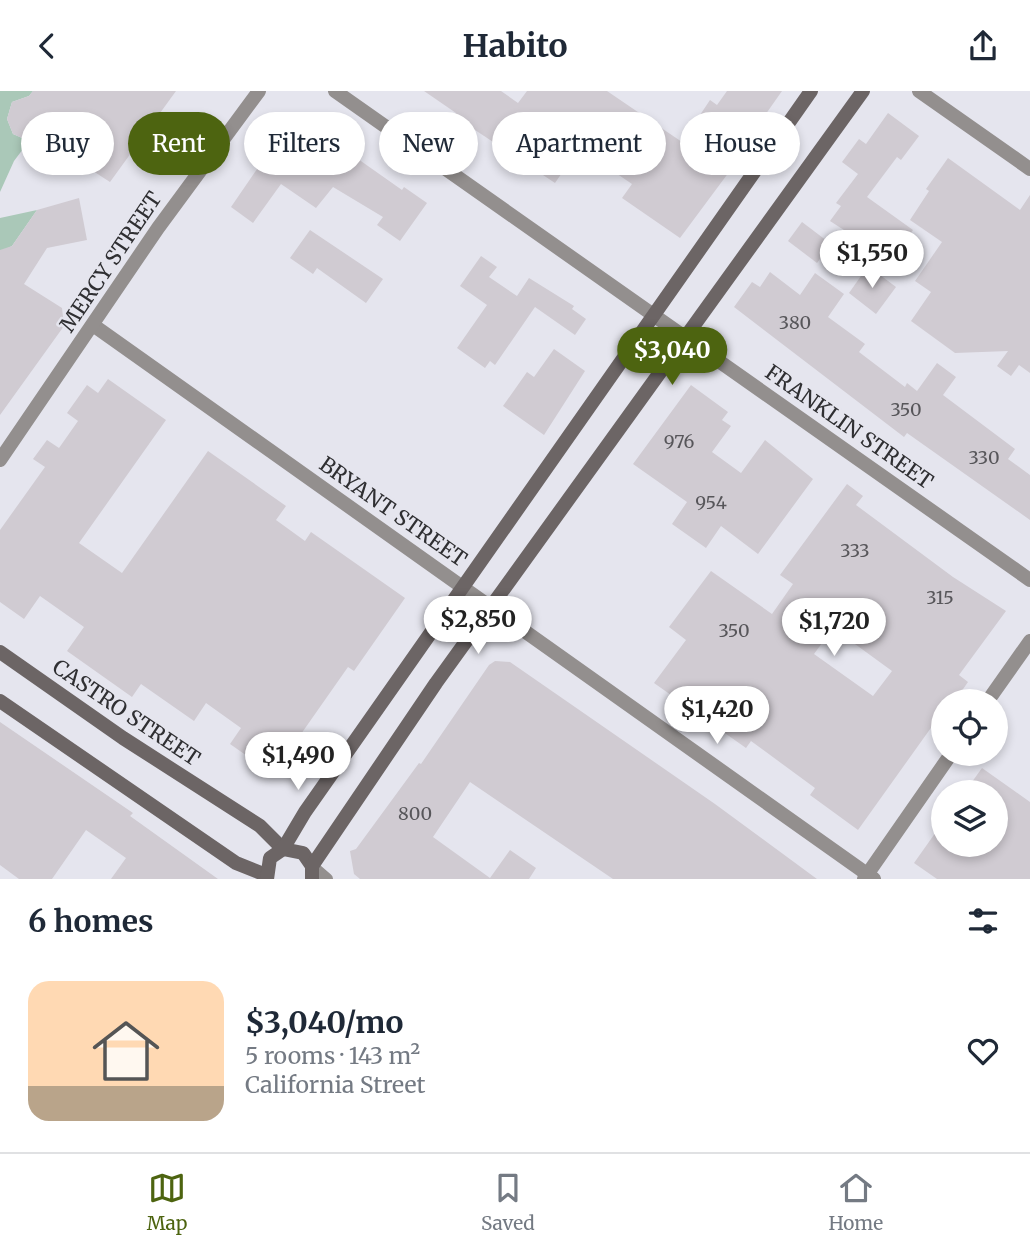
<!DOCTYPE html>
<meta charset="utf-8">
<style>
:root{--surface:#fff;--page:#f6f6f7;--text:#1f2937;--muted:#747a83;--line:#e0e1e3;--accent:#4d6410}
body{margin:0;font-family:Merriweather,serif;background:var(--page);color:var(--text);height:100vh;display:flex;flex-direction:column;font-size:26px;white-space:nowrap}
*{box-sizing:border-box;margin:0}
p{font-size:23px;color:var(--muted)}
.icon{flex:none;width:38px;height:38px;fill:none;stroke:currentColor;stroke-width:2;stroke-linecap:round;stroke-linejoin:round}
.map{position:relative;height:788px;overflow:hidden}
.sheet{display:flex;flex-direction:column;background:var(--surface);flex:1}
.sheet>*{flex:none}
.guide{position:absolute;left:21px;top:21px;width:989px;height:63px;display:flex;gap:14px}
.buttons{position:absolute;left:931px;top:598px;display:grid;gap:14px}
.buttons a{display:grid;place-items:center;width:77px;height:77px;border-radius:50%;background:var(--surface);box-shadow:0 4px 10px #0003;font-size:35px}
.price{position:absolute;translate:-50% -60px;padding:0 16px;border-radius:24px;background:#fff;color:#222;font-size:23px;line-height:46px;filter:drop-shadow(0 2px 4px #0008)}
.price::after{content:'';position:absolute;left:50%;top:42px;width:21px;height:16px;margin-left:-10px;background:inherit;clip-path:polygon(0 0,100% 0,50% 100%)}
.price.on{background:var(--accent);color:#fff}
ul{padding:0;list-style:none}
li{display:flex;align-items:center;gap:21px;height:175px;padding:0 28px}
li span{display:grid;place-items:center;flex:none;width:196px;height:140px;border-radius:21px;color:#555}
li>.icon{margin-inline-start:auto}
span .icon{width:84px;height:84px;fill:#fffc;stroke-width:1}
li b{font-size:30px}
h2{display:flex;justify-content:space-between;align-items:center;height:84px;padding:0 28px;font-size:30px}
.chip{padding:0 24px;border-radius:32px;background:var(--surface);box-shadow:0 4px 10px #0003;font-size:24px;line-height:63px}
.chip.on{background:var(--accent);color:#fff}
header{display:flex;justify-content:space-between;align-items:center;height:91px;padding:0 28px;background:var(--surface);font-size:32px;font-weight:700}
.dock{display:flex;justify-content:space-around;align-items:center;height:98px;border-top:2px solid var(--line);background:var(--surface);font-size:19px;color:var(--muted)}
.dock a{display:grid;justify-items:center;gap:4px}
.dock .on{color:var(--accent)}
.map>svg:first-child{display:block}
</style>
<header><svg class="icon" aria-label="back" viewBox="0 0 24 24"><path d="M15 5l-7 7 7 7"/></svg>Habito<svg class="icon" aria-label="share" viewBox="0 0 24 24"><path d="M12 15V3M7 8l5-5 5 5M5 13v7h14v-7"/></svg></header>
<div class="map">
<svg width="1030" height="788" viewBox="0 0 1030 788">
<rect width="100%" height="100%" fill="#e5e5ee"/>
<g fill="#aac8b8">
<path d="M 0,0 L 33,0 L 29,5 L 12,11 L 7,28 L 13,43 L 29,50 L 14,70 L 0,101 Z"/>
<path d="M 37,119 L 12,155 L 0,161 L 0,127 Z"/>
</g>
<g fill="#d0cbd2" fill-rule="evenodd">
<path d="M 33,0 L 176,0 L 110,91 L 42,47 L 29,50 L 13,43 L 7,28 L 12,11 L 29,5 Z"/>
<path d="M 424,0 L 501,0 L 518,12 L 527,0 L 607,0 L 682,51 L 710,9 L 717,14 L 727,0 L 782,0 L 754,40 L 758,42 L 680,147 L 622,107 L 632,93 L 579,57 L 555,92 L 454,25 L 456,22 Z"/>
<path d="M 888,22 L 919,45 L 901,69 L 897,66 L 867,106 L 913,139 L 900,156 L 889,147 L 878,161 L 830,130 L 841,115 L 836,112 L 858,83 L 842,71 L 859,48 L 866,53 Z"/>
<path d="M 294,24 L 322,44 L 325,40 L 344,53 L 341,56 L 402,99 L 404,96 L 427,112 L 400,150 L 377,134 L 383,126 L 333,96 L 316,117 L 281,93 L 253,132 L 231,116 Z"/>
<path d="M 948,67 L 1020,119 L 1030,104 L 1030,282 L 1019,274 L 1011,285 L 997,275 L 1008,260 L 955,262 L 911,230 L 931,201 L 915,190 L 942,151 L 910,129 L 929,100 L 926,98 Z"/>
<path d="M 79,107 L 87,149 L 47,157 L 24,193 L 62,217 L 64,235 L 0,324 L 0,159 L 12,155 L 37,119 Z"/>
<path d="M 802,131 L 831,153 L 817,172 L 788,150 Z"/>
<path d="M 310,139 L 383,188 L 366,212 L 317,177 L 313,183 L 290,167 Z"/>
<path d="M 481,165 L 497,176 L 489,186 L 517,205 L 529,187 L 574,215 L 572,218 L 586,228 L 575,244 L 535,216 L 495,274 L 490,270 L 485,277 L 457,257 L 487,214 L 460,195 Z"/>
<path d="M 868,175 L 896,196 L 876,223 L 849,202 Z"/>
<path d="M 770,181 L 800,204 L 815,182 L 844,203 L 828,226 L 865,253 L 859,261 L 905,296 L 907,292 L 917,300 L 937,272 L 956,286 L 943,304 L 1015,358 L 1008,368 L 1030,384 L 1030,429 L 907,342 L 904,346 L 734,216 L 752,191 L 760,196 Z"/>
<path d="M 554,258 L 585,280 L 544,344 L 503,315 L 527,281 L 534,286 Z"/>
<path d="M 108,288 L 166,329 L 79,452 L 122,482 L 208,360 L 286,415 L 276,429 L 305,450 L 311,441 L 405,507 L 354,580 L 348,576 L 273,683 L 230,653 L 241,637 L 206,612 L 194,630 L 141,593 L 132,606 L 67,560 L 84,536 L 40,505 L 24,528 L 0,511 L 0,439 L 45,376 L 33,368 L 47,349 L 59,357 L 78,330 L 67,322 L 87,294 L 98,302 Z"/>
<path d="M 691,294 L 728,321 L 722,329 L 731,335 L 712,361 L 741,382 L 765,349 L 813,388 L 758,463 L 721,435 L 706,457 L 672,433 L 687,411 L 633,373 Z"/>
<path d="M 847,393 L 863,405 L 856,414 L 953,486 L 1006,520 L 959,584 L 968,591 L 954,611 L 943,611 L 943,620 L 858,739 L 810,704 L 815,697 L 751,650 L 746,657 L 654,592 L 686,549 L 669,536 L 711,480 L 772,523 L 793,493 L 780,484 ZM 833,537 L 892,580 L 873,605 L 814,563 Z"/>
<path d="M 495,570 L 510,571 L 715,713 L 817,788 L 613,788 L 470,691 L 433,746 L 490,787 L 510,759 L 536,777 L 529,788 L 360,788 L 354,783 L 350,760 L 356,758 L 419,672 L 421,673 L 489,574 Z"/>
<path d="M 0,631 L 133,722 L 130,725 L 218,788 L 111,788 L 126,767 L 86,739 L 52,788 L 19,788 L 0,774 Z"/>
<path d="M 982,677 L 1030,711 L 1030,788 L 937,788 L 914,772 L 943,731 L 943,754 L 996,754 L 996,702 L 964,702 Z"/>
</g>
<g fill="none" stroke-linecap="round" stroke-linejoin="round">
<path stroke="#938f8e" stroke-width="12" d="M 312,775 L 327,788"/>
<g stroke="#938f8e" stroke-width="14">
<path d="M 335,0 L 1030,489"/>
<path d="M 919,0 L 1030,78"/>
<path d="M 93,234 L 874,788"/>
<path d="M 0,369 L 158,137 L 259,0"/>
<path d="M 987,611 L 1030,550"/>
<path d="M 864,788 L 951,663"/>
</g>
<g stroke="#6c6565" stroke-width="14">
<path d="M 0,561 L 123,647 L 260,735 L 283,758 L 303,762 L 312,775"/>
<path d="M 0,610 L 236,772 L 266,784"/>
<path d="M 267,788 L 270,767 L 283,758 L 305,721 L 811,0"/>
<path d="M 312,788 L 312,775 L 436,592 L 863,0"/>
</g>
</g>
<g text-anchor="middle" stroke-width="5" stroke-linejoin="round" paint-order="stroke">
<g font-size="18" fill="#57565a">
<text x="795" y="238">380</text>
<text x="906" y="325">350</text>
<text x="679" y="357">976</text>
<text x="984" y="373">330</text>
<text x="711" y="418">954</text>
<text x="855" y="466">333</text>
<text x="940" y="513">315</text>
<text x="734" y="546">350</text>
<text x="415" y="729">800</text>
</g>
<g font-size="21" fill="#2f2f32" stroke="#e5e5ee">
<text transform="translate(111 171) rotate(-56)" y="7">MERCY STREET</text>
<text transform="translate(849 336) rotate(35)" y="7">FRANKLIN STREET</text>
<text transform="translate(393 421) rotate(35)" y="7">BRYANT STREET</text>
<text transform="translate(126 622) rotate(34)" y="7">CASTRO STREET</text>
</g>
</g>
</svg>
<div class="buttons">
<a><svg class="icon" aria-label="locate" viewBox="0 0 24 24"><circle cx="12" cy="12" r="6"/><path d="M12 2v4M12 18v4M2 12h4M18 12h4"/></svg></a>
<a><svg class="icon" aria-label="layers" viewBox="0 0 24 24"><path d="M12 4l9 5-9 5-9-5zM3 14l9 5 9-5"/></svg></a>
</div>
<b class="price" style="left:872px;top:199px">$1,550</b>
<b class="price on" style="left:672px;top:296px">$3,040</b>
<b class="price" style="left:478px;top:565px">$2,850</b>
<b class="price" style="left:834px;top:567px">$1,720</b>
<b class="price" style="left:717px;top:655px">$1,420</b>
<b class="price" style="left:298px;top:701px">$1,490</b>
<div class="guide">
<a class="chip">Buy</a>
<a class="chip on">Rent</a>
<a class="chip">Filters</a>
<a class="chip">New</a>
<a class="chip">Apartment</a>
<a class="chip">House</a>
</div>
</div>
<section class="sheet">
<h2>6 homes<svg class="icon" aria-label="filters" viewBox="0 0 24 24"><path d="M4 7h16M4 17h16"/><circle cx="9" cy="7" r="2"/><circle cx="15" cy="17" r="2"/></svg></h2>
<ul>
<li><span style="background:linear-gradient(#ffd9b3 75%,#b9a48a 0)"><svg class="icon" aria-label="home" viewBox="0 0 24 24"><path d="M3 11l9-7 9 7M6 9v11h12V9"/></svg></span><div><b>$3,040/mo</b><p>5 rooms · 143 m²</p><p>California Street</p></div><svg class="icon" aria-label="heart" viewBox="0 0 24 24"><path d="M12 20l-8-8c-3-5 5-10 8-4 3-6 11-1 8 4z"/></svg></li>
</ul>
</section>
<nav class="dock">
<a class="on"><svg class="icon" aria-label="map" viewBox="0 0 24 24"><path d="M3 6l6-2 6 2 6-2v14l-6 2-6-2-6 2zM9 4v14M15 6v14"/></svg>Map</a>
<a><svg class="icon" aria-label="saved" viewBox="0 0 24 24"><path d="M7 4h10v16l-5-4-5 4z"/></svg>Saved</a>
<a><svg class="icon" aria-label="home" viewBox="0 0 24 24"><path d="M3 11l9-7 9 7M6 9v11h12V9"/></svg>Home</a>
</nav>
